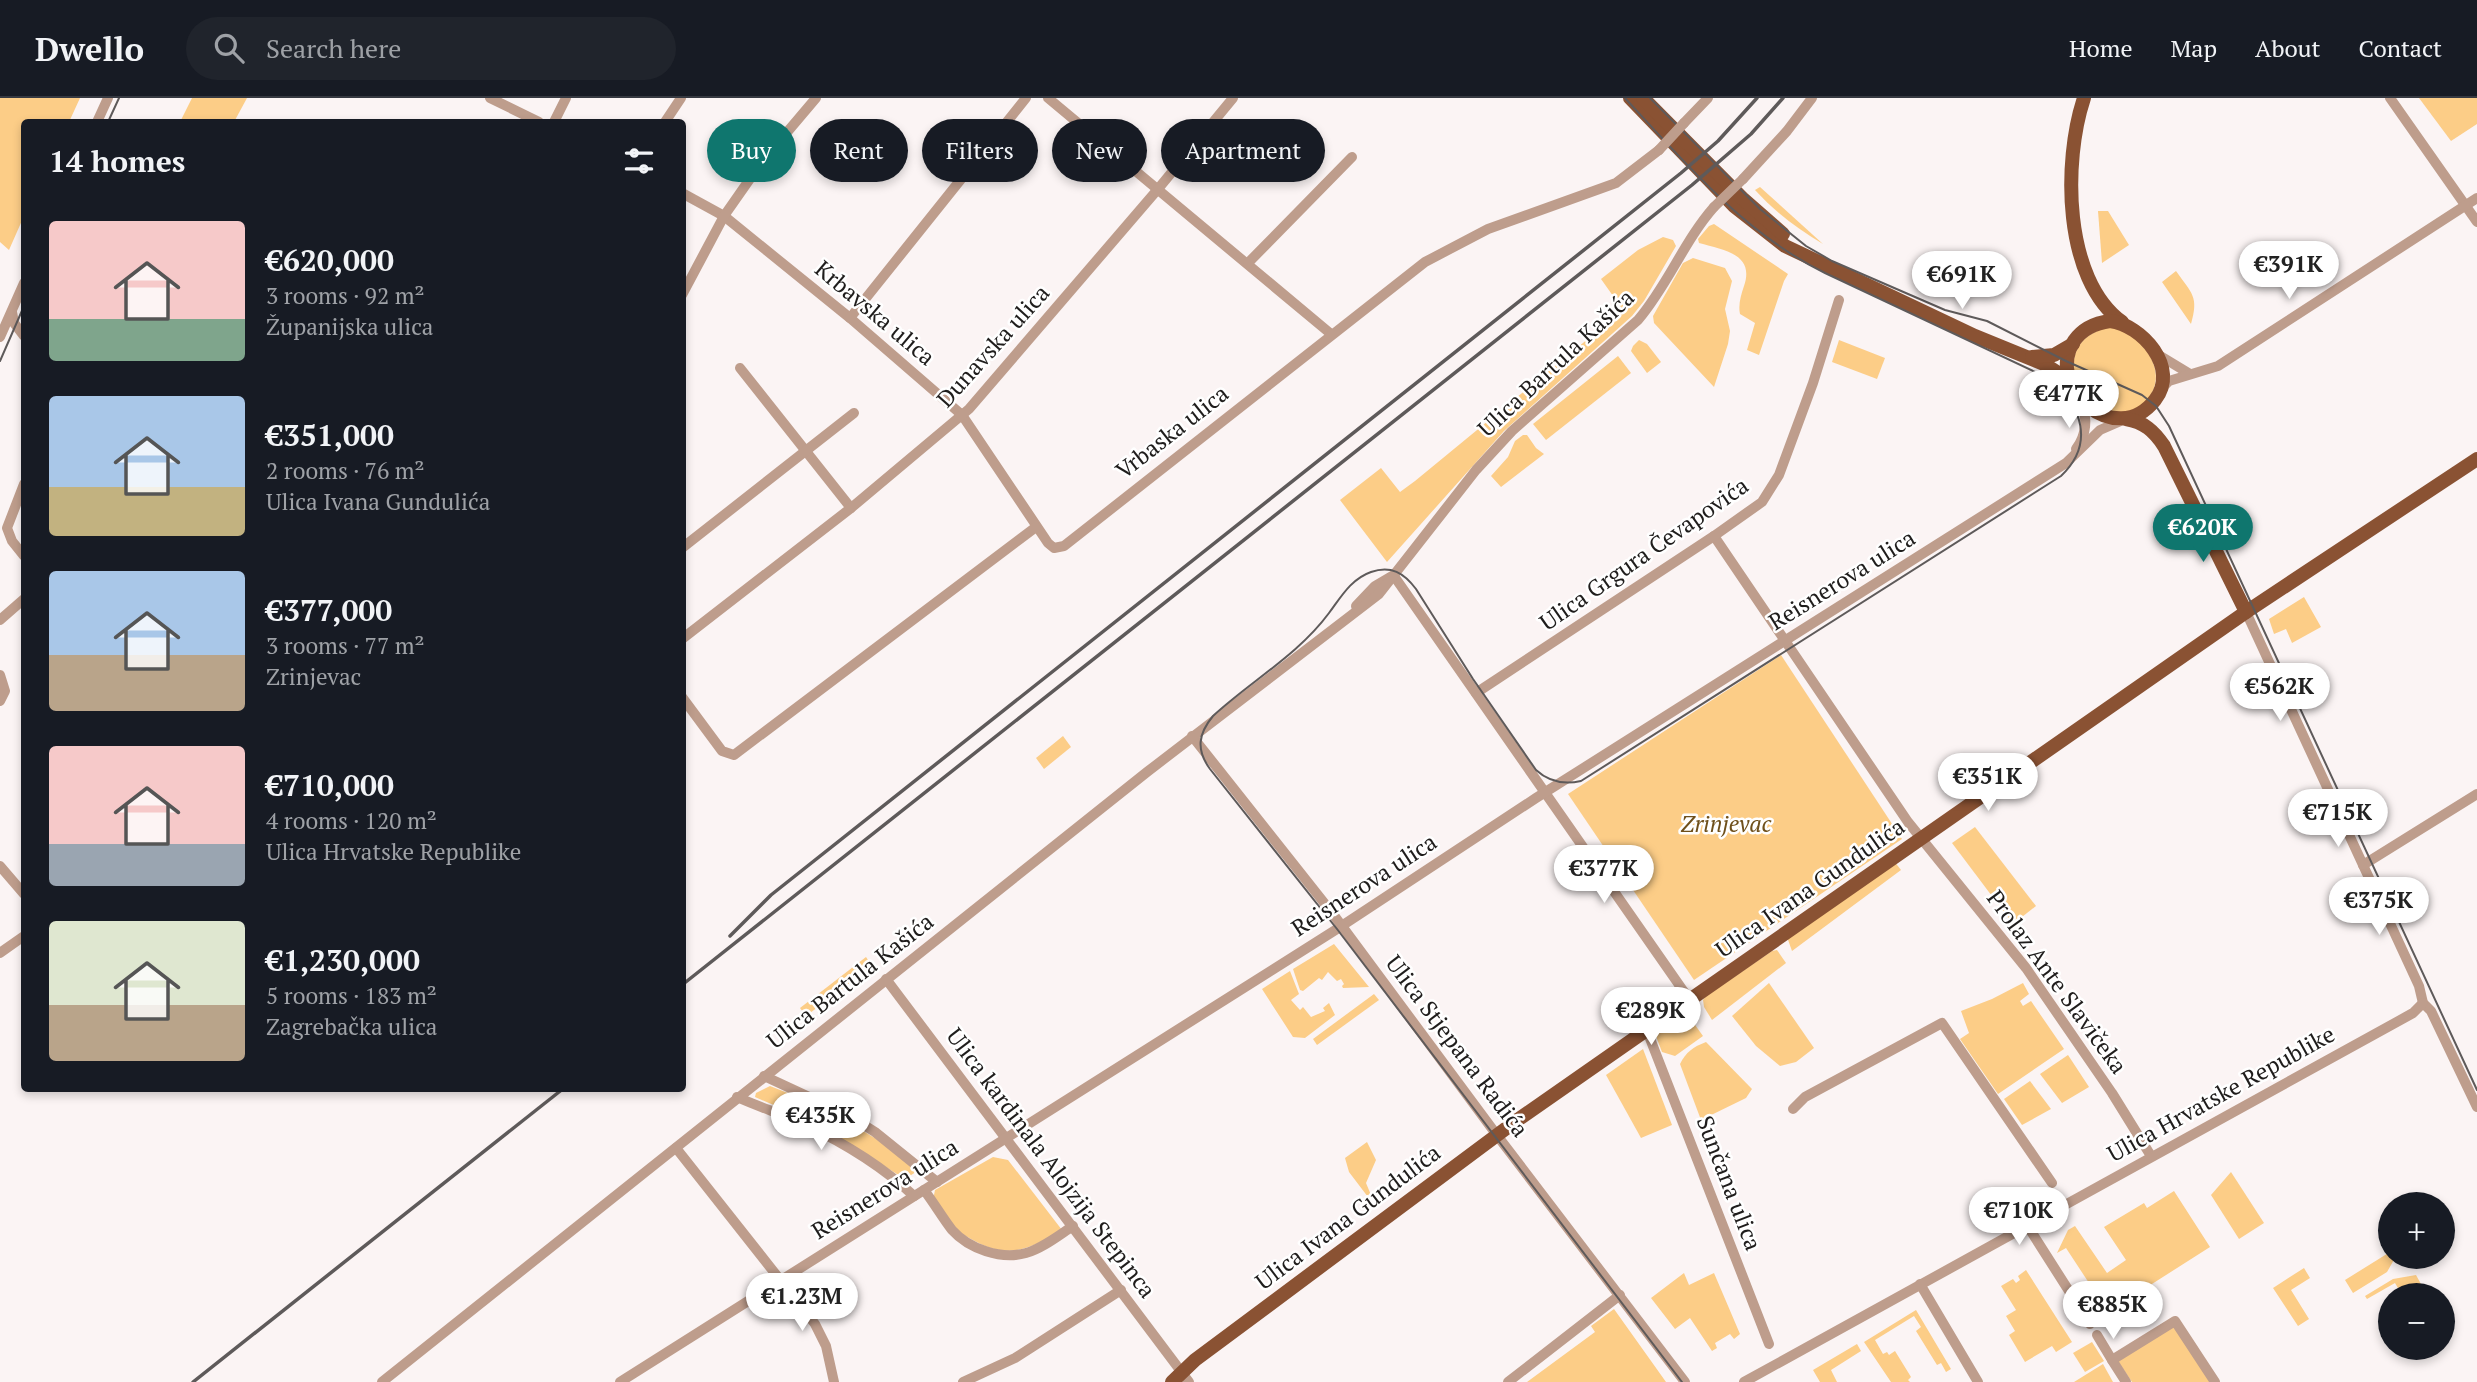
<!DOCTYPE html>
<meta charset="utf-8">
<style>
:root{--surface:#171b24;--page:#20242c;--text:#f1f3f6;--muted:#9ea1a6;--line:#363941;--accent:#0f766e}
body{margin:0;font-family:"PT Serif",serif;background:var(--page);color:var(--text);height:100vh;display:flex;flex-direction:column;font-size:26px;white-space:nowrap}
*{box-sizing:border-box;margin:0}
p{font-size:23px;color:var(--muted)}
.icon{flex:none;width:38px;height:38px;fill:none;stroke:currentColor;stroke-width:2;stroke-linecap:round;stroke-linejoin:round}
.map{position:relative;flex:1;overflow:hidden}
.drawer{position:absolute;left:21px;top:21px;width:665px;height:973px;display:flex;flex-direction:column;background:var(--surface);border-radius:7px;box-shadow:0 4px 10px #0003}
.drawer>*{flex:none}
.hud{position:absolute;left:707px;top:21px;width:665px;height:63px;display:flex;gap:14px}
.controls{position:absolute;left:2378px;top:1094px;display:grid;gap:14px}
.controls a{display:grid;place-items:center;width:77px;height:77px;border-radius:50%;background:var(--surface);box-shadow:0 4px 10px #0003;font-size:35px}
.price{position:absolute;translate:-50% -60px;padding:0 16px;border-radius:24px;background:#fff;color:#222;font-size:23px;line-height:46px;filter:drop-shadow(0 2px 4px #0008)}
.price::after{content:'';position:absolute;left:50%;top:42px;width:21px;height:16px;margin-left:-10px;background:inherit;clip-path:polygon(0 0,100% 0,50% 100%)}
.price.selected{background:var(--accent);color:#fff}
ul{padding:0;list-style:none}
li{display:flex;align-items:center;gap:21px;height:175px;padding:0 28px}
li span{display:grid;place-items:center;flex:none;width:196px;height:140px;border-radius:7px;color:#555}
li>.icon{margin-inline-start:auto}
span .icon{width:84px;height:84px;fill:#fffc;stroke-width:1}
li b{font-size:30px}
h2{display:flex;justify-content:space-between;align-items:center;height:84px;padding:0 28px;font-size:30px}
.chip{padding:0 24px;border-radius:32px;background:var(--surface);box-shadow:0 4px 10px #0003;font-size:24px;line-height:63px}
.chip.selected{background:var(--accent);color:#fff}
header{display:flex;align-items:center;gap:42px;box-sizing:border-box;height:98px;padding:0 35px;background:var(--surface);border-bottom:2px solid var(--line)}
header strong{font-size:33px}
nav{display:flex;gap:38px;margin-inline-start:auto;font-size:24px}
.search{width:490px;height:63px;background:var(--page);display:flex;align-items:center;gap:18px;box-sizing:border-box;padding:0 24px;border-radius:38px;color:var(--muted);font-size:26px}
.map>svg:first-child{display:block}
</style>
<header>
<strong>Dwello</strong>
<div class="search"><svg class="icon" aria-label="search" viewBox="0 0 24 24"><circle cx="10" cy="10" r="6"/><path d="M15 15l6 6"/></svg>Search here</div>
<nav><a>Home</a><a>Map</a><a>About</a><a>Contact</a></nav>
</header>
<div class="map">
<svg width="2477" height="1284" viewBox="0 0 2477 1284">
<rect width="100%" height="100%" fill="#fbf4f4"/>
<g fill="#fccd87">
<path d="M 0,0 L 80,0 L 69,24 L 24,24 L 24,118 L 9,152 L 0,144 Z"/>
<path d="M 192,0 L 247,0 L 234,24 L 180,24 Z"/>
<path d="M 2419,0 L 2477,0 L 2477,26 L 2451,43 Z"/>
<path d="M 1760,89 L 1823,146 C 1798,131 1775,114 1755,92 Z"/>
<path d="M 2098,113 L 2108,113 L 2129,147 L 2102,165 Z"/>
<path d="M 1714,126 L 1788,176 L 1784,183 L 1759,257 L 1747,252 L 1755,225 L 1740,216 C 1738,207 1741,197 1744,188 C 1755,156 1724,152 1699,145 L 1698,141 L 1709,128 Z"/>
<path d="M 1663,139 L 1673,142 L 1676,148 L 1644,203 L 1632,218 L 1504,333 L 1387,464 L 1340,402 L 1381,370 L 1400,394 L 1415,383 L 1623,212 L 1601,181 L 1638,152 Z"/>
<path d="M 1693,160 L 1725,170 L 1732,183 L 1725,211 L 1730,233 L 1728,246 L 1714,289 L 1654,225 L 1653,218 L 1683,165 Z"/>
<path d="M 2176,173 C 2192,196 2199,198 2191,226 L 2162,184 Z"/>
<path d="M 2103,230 C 2107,230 2114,229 2119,231 C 2140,238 2163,267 2154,290 C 2131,349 2049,287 2081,245 C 2086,238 2095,234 2103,230 Z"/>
<path d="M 1639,242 L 1647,246 L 1661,264 L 1647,275 L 1631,253 L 1633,248 Z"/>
<path d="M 1839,242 L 1885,260 L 1877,281 L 1832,264 Z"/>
<path d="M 1618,258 L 1631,275 L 1546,342 L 1533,326 Z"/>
<path d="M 1523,337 L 1527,337 L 1536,350 L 1544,356 L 1501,389 L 1491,378 L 1508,359 L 1515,343 Z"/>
<path d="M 2304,499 L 2321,529 L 2292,545 L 2286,531 L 2274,536 L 2269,521 Z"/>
<path d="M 1781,557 L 1902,741 L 1694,882 L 1568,696 Z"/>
<path d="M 1063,638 L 1071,649 L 1044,671 L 1036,660 Z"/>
<path d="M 1975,729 L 2036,808 L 2013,826 L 1952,745 Z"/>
<path d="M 1894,763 L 1901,772 L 1792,853 L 1787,839 Z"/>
<path d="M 1334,846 L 1369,889 L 1343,890 L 1342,888 L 1344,886 L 1341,881 L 1337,883 L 1328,874 L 1322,882 L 1319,880 L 1303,893 L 1300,892 L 1293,871 Z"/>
<path d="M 1777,852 L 1786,865 L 1712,922 L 1704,909 L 1703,902 L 1706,898 L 1772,853 Z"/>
<path d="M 866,859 L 872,868 L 806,918 L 800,910 Z"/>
<path d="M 1290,873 L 1299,896 L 1291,902 L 1300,912 L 1303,909 L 1311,919 L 1325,913 L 1323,910 L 1329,905 L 1335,917 L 1305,940 L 1293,939 L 1262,891 Z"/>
<path d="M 1769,885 L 1814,950 L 1796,964 L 1780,968 L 1756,948 L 1732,918 Z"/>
<path d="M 2023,885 L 2029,896 L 2020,903 L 2023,908 L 2031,903 L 2064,951 L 1998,996 L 1960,941 L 1969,935 L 1961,913 L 1992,901 Z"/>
<path d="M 1374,896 L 1379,902 L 1317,947 L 1313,941 Z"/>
<path d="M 1680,915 L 1690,920 L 1703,938 L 1675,958 L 1662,954 L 1654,933 Z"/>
<path d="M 1706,944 L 1752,991 L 1746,1000 L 1701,1022 L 1680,966 C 1686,954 1693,949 1706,944 Z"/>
<path d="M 1643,951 L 1672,1027 L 1641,1040 L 1606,977 Z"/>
<path d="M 2068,957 L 2089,989 L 2062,1005 L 2040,976 Z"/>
<path d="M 2030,983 L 2051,1011 L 2022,1027 L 2004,1001 Z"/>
<path d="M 770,988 C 825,1009 873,1035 919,1072 L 905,1081 L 813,1024 L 755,999 L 756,995 Z"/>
<path d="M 1367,1044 L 1376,1062 L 1366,1085 L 1371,1097 L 1368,1099 L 1349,1074 L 1345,1060 Z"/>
<path d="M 993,1059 L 1008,1062 L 1062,1132 C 1029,1152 1007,1162 971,1141 C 967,1138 960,1136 957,1133 C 948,1125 941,1111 933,1102 L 935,1092 Z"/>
<path d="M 2231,1074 L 2264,1125 L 2239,1141 L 2211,1097 Z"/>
<path d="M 2174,1093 L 2210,1149 L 2108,1214 L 2066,1150 L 2057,1155 L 2068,1132 L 2075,1128 L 2107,1175 L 2126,1162 L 2104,1129 L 2144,1105 L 2147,1110 Z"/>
<path d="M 2390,1154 L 2390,1158 L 2395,1160 L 2387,1174 L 2353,1195 L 2345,1182 Z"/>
<path d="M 2304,1170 L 2310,1180 L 2291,1192 L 2309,1221 L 2298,1228 L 2273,1190 Z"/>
<path d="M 2026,1172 L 2072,1244 L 2056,1254 L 2052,1248 L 2025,1264 L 2009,1237 L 2015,1233 L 2006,1218 L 2016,1212 L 2001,1188 L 2013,1181 L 2016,1185 L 2020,1182 L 2018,1178 Z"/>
<path d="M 1684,1175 L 1689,1187 L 1714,1175 L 1740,1236 L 1734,1241 L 1730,1236 L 1715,1245 L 1717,1250 L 1712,1253 L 1690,1220 L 1675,1231 L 1651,1200 Z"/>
<path d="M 2416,1177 L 2427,1197 L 2402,1197 L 2395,1185 L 2367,1201 L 2365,1198 L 2393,1181 Z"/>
<path d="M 1614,1211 L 1666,1284 L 1527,1284 L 1595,1234 L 1591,1228 Z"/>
<path d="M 1916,1212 L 1951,1271 L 1946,1274 L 1941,1265 L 1937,1267 L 1916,1233 L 1921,1229 L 1914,1218 L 1875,1242 L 1883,1256 L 1887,1254 L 1889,1257 L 1895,1253 L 1911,1279 L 1908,1282 L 1910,1284 L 1891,1284 L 1864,1244 Z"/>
<path d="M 2174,1226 L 2212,1284 L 2132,1284 L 2117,1262 Z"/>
<path d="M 2092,1244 L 2104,1263 L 2085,1274 L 2073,1255 Z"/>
<path d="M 1857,1246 L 1861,1253 L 1831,1272 L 1837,1284 L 1820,1284 L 1813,1272 Z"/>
<path d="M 2103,1266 L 2113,1284 L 2074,1284 Z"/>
</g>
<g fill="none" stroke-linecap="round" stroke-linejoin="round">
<g stroke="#be9d8c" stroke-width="10">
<path d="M 490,0 L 539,24"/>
<path d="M 1048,0 L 1331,236"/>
<path d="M 2390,0 L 2477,124"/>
<path d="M 97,24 L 108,0"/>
<path d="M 554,24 L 566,0"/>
<path d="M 665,24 L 681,0"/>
<path d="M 1684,25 L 1708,0"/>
<path d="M 1743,81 L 1787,33 L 1812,0"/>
<path d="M 682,95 L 724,118 L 850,220 L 962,317 L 1048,445 L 1054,450 L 1064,448 L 1425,164 L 1488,131 L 1616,85 L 1659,52"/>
<path d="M 1248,165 L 1352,59"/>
<path d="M 682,197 L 724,118 L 761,65 L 816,0"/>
<path d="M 12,214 L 14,225 L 24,238"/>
<path d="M 850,220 L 1026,0"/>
<path d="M 0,239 L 24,185"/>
<path d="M 2157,256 L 2190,276"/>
<path d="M 740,270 L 851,410"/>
<path d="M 2160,292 L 2169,283 L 2218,268 L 2477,100"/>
<path d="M 2076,351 C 2087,336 2088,321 2081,304"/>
<path d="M 24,386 L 7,430 L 12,443 L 24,458"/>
<path d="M 1714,438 L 1908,724 L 2026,870 L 2112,995 L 2151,1058"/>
<path d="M 682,450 L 854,315"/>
<path d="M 1394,478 L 1689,901"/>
<path d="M 1356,508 L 1375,488 L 1392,478"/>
<path d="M 2246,514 L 2419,888 L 2423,905 L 2431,913 L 2477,1009"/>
<path d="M 0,522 L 24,501"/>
<path d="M 682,541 L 851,410 L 969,311 L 1158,91 L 1233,0"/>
<path d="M 0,577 L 5,593 L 0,603"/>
<path d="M 1476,595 L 1714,438 L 1762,404 L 1779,377 L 1813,285 L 1839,202"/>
<path d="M 682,599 L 722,653 L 734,657 L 1036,429"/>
<path d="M 1192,638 L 1333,816 L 1496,1036 L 1685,1284"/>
<path d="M 2363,767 L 2477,696"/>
<path d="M 0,768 L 24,796"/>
<path d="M 0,855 L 24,838"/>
<path d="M 886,881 L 1189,1284"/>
<path d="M 1649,938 L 1769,1246"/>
<path d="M 764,978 L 848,1017 L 875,1034 L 937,1084"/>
<path d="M 737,999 C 759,1009 782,1016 804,1026 C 842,1044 883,1069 914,1098"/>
<path d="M 1793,1011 L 1805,999 L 1942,925 L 2052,1085"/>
<path d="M 676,1050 L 815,1226 L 826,1248 L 834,1284"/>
<path d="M 924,1092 C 934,1105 942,1119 952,1132 C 969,1151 1001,1162 1026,1155 C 1043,1150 1059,1137 1073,1128"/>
<path d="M 2027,1127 L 2090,1226"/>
<path d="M 1920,1186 L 1978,1284"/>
<path d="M 2097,1237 L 2112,1262"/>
<path d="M 382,1284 L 1147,674 L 1379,496 L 1476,372 L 1512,333 L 1638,222 C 1668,187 1684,143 1714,109"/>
<path d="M 620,1284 L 1337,831 L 1536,700 L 2066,365 L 2100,332 L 2123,322"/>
<path d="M 963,1284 L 1015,1260 L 1121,1192"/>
<path d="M 1508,1284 L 1620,1197"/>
<path d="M 1744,1284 L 2413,915 L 2423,905"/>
<path d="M 2126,1284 L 2112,1262 L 2175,1223 L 2215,1284"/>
</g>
<g stroke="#8a5233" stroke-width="14">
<path d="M 1630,0 L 1734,108 L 1785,148 L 1975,238 L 2044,266 L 2058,275 L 2075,291"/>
<path d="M 1643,0 L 1742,100 L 1783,136"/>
<path d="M 2084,0 C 2063,63 2063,181 2122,224"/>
<path d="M 2110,223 C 2142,227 2180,270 2155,302 C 2116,352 2044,289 2074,243 C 2083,230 2095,225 2110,223 Z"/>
<path d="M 2032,259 L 2054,257 L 2073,246"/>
<path d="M 2126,321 C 2144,324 2154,333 2164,348 L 2246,514"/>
<path d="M 1172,1284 L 1195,1262 L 1516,1023 L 2246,514 L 2477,361"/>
</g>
<g stroke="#5e5a5a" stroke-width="2">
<path d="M 1625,0 C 1685,65 1745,136 1825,175 L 2050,281 C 2082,308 2095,346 2061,378 L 1581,683 C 1563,687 1549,684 1536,672 L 1473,581 L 1416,491 C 1404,475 1391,467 1371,474 C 1351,481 1341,499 1329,515 C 1298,557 1251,583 1213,618 C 1198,636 1196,652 1210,671 L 1337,831 L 1682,1284"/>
<path d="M 1650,0 L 1760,111 L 1806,148 L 1832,163 L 1945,212 L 1987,223 L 2066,263 L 2142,297 L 2156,308 L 2169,328 L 2477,992"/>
<path d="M 108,24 L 119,0"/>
<path d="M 0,263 L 24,208"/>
</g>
<g stroke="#5e5a5a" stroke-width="3.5">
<path d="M 730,838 L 771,797 L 1681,75 L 1718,43 L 1757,0"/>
<path d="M 682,887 L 1692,87 L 1751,36 L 1783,0"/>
<path d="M 193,1284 L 564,990"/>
</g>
<g stroke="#be9d8c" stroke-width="10">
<path d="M 1659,52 L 1684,25"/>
<path d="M 1714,109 L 1743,81"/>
</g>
</g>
<g text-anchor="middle" stroke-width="5" stroke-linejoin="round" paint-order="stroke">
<g font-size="23" fill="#1f1d1c" stroke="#fff">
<text transform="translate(875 215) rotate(40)" y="8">Krbavska ulica</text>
<text transform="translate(993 248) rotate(-48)" y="8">Dunavska ulica</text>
<text transform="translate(1556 265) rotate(-43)" y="8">Ulica Bartula Kašića</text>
<text transform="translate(1172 334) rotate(-38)" y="8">Vrbaska ulica</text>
<text transform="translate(1644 456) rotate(-35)" y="8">Ulica Grgura Čevapovića</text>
<text transform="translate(1842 482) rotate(-32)" y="8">Reisnerova ulica</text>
<text transform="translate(1364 787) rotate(-33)" y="8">Reisnerova ulica</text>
<text transform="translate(1810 790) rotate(-35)" y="8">Ulica Ivana Gundulića</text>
<text transform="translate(850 883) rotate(-38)" y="8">Ulica Bartula Kašića</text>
<text transform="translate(2057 884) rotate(54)" y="8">Prolaz Ante Slavičeka</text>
<text transform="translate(1457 948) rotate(53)" y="8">Ulica Stjepana Radića</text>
<text transform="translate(2221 996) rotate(-29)" y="8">Ulica Hrvatske Republike</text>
<text transform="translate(1051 1065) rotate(53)" y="8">Ulica kardinala Alojzija Stepinca</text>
<text transform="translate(1729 1085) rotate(69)" y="8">Sunčana ulica</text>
<text transform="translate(885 1091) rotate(-32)" y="8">Reisnerova ulica</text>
<text transform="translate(1348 1119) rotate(-37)" y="8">Ulica Ivana Gundulića</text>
</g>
<g font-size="23" font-style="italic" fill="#6f501b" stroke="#fff">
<text x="1726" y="734">Zrinjevac</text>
</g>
</g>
</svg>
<div class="controls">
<a>+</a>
<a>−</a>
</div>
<b class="price" style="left:2289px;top:203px">€391K</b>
<b class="price" style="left:1962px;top:213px">€691K</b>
<b class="price" style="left:2069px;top:332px">€477K</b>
<b class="price selected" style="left:2203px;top:466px">€620K</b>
<b class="price" style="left:2280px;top:625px">€562K</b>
<b class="price" style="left:1988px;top:715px">€351K</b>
<b class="price" style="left:2338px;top:751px">€715K</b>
<b class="price" style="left:1604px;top:807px">€377K</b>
<b class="price" style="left:2379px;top:839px">€375K</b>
<b class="price" style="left:1651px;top:949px">€289K</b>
<b class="price" style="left:821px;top:1054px">€435K</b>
<b class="price" style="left:2019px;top:1149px">€710K</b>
<b class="price" style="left:802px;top:1235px">€1.23M</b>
<b class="price" style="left:2113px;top:1243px">€885K</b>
<div class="hud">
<a class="chip selected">Buy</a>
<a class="chip">Rent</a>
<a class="chip">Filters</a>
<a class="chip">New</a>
<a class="chip">Apartment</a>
</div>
<section class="drawer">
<h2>14 homes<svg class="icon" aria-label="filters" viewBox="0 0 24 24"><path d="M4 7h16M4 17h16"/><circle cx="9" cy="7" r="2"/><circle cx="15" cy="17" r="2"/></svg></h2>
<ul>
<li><span style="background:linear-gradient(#f6c9c9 70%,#7fa58c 0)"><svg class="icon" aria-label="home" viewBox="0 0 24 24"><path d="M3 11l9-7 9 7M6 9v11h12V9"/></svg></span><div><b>€620,000</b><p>3 rooms · 92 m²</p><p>Županijska ulica</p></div></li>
<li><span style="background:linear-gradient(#a9c7e8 65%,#c2b280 0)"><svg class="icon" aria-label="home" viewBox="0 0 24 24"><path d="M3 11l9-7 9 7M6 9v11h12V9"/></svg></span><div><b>€351,000</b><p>2 rooms · 76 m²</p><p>Ulica Ivana Gundulića</p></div></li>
<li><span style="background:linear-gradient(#a9c7e8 60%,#b9a48a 0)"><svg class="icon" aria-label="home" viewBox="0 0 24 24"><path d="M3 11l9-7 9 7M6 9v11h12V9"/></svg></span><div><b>€377,000</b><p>3 rooms · 77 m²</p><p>Zrinjevac</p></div></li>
<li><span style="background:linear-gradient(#f6c9c9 70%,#9aa5b1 0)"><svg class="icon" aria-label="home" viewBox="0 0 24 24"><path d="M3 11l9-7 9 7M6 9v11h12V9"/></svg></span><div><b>€710,000</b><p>4 rooms · 120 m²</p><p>Ulica Hrvatske Republike</p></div></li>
<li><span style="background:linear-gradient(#dfe7d0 60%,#b9a48a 0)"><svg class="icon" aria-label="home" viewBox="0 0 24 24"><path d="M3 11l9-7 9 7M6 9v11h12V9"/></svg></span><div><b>€1,230,000</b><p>5 rooms · 183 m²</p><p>Zagrebačka ulica</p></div></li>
</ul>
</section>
</div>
